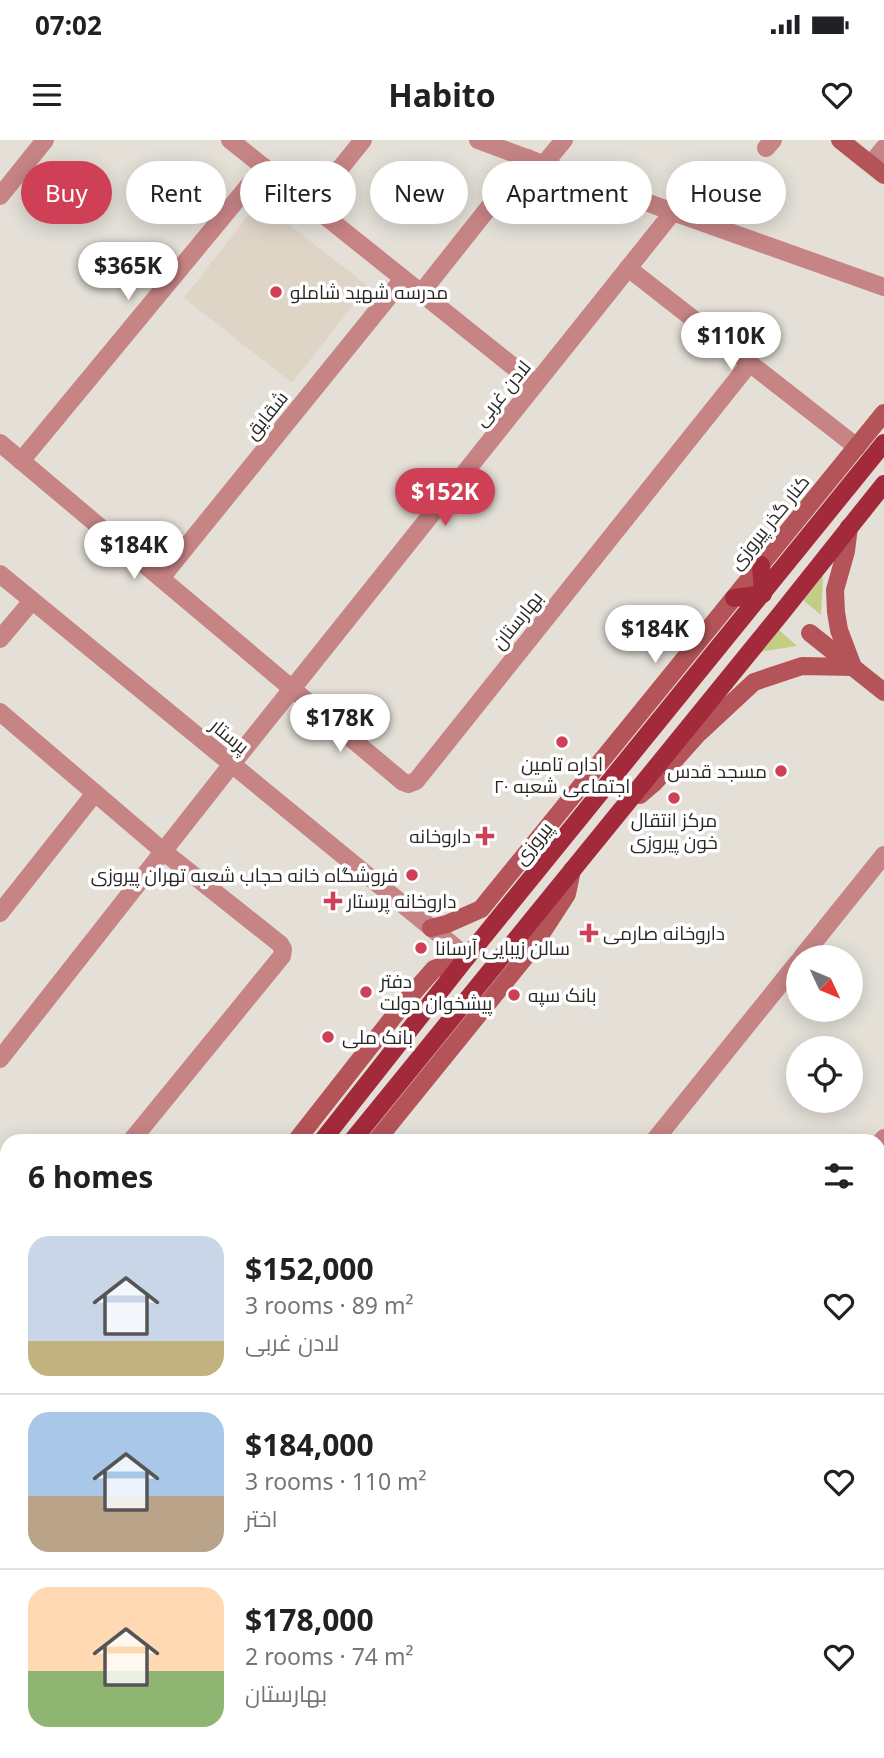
<!DOCTYPE html>
<meta charset="utf-8">
<style>
:root{--surface:#fff;--page:#f2f2f2;--text:#202124;--muted:#757577;--line:#e0e0e0;--accent:#cf3f56}
body{margin:0;font-family:"Noto Sans",Cairo,sans-serif;background:var(--page);color:var(--text);height:100vh;display:flex;flex-direction:column;font-size:26px;white-space:nowrap}
*{box-sizing:border-box;margin:0}
p{font-size:23px;color:var(--muted)}
.icon{flex:none;width:38px;height:38px;fill:none;stroke:currentColor;stroke-width:2;stroke-linecap:round;stroke-linejoin:round}
.map{position:relative;flex:1;overflow:hidden}
.panel{position:absolute;left:0px;top:994px;width:886px;height:625px;display:flex;flex-direction:column;background:var(--surface);border-radius:21px 21px 0 0;box-shadow:0 4px 18px #0003}
.panel>*{flex:none}
.guide{position:absolute;left:21px;top:21px;width:844px;height:63px;display:flex;gap:14px}
.needle{width:46px;rotate:134deg}
.controls{position:absolute;left:786px;top:805px;display:grid;gap:14px}
.controls a{display:grid;place-items:center;width:77px;height:77px;border-radius:50%;background:var(--surface);box-shadow:0 4px 18px #0003;font-size:35px}
.price{position:absolute;translate:-50% -60px;padding:0 16px;border-radius:24px;background:#fff;color:#222;font-size:23px;line-height:46px;filter:drop-shadow(0 2px 4px #0008)}
.price::after{content:'';position:absolute;left:50%;top:42px;width:21px;height:16px;margin-left:-10px;background:inherit;clip-path:polygon(0 0,100% 0,50% 100%)}
.price.on{background:var(--accent);color:#fff}
ul{padding:0;list-style:none}
li{display:flex;align-items:center;gap:21px;height:175px;padding:0 28px}
li+li{border-top:2px solid var(--line)}
li span{display:grid;place-items:center;flex:none;width:196px;height:140px;border-radius:21px;color:#555}
li>.icon{margin-inline-start:auto}
span .icon{width:84px;height:84px;fill:#fffc;stroke-width:1}
li b{font-size:30px}
h2{display:flex;justify-content:space-between;align-items:center;height:84px;padding:0 28px;font-size:30px}
.pill{padding:0 24px;border-radius:32px;background:var(--surface);box-shadow:0 4px 18px #0003;font-size:24px;line-height:63px}
.pill.on{background:var(--accent);color:#fff}
.status{display:flex;justify-content:space-between;align-items:center;height:49px;padding:0 35px;background:var(--surface);direction:ltr}
.status svg{height:19px;fill:currentColor}
header{display:flex;justify-content:space-between;align-items:center;height:91px;padding:0 28px;background:var(--surface);font-size:32px;font-weight:700}
.map>svg:first-child{display:block}
</style>
<div class="status"><b>07:02</b><svg viewBox="0 0 49 12"><path d="M0 12V9h3v3zM5 12V6h3v6zM10 12V3h3v9zM15 12V0h3v12zM26 1h20v11H26zM47 4h2v5h-2z"/></svg></div>
<header><svg class="icon" aria-label="menu" viewBox="0 0 24 24"><path d="M4 6h16M4 12h16M4 18h16"/></svg>Habito<svg class="icon" aria-label="heart" viewBox="0 0 24 24"><path d="M12 20l-8-8c-3-5 5-10 8-4 3-6 11-1 8 4z"/></svg></header>
<div class="map">
<svg width="884" height="1618" viewBox="0 0 884 1618">
<rect width="100%" height="100%" fill="#e4e0d8"/>
<path fill="#ded5c7" d="M 259,61 L 368,146 L 292,243 L 184,158 Z"/>
<g fill="#c3cd86">
<path d="M 823,436 L 821,475 L 803,460 Z"/>
<path d="M 778,489 L 797,506 L 759,512 Z"/>
<path d="M 884,1433 L 884,1521 L 879,1516 L 878,1440 Z"/>
</g>
<g fill="none" stroke-linecap="round" stroke-linejoin="round">
<g stroke="#c78485" stroke-width="18">
<path d="M 230,0 L 535,244"/>
<path d="M 766,8 L 773,0"/>
<path d="M 544,24 L 564,0"/>
<path d="M 871,24 L 884,8"/>
<path d="M 326,46 L 363,0"/>
<path d="M 628,128 L 857,307"/>
<path d="M 421,153 L 528,18"/>
<path d="M 0,303 L 403,642 L 408,644 L 416,641 L 750,223"/>
<path d="M 21,321 L 264,27"/>
<path d="M 161,438 L 403,139"/>
<path d="M 0,499 L 32,461"/>
<path d="M 0,572 L 163,711 L 280,804 L 283,809 L 282,816 L 131,1001"/>
<path d="M 0,773 L 95,653"/>
<path d="M 802,817 L 884,715"/>
<path d="M 0,919 L 232,624 L 673,72"/>
<path d="M 654,1001 L 798,822"/>
<path d="M 878,1005 L 884,998"/>
<path d="M 0,1160 L 7,1152"/>
<path d="M 878,1278 L 884,1272"/>
<path d="M 0,1317 L 7,1322"/>
<path d="M 878,1393 L 884,1398"/>
<path d="M 878,1560 L 884,1554"/>
<path d="M 364,1612 L 372,1618"/>
<path d="M 158,1618 L 163,1612"/>
<path d="M 385,1618 L 390,1612"/>
<path d="M 604,1618 L 609,1612"/>
<path d="M 832,1618 L 837,1612"/>
</g>
<g stroke="#c78485" stroke-width="18">
<path d="M 478,0 L 673,72 L 884,147"/>
<path d="M 0,56 L 45,0"/>
<path d="M 0,434 L 467,817"/>
</g>
<g stroke="#b45459" stroke-width="18">
<path d="M 840,0 L 884,35"/>
<path d="M 849,387 L 846,411 L 835,450 L 836,472 L 839,490 L 853,527"/>
<path d="M 810,493 L 884,552"/>
<path d="M 640,655 L 654,643 L 697,595 L 754,542 L 802,526 L 853,527"/>
<path d="M 431,788 L 447,784 L 481,769 L 884,273"/>
<path d="M 296,1001 L 405,862 L 434,829 L 467,817"/>
<path d="M 376,1001 L 530,811 L 567,754 L 572,730"/>
<path d="M 0,1376 L 7,1367"/>
<path d="M 0,1469 L 7,1460"/>
</g>
<g stroke="#a32a3a" stroke-width="18">
<path d="M 734,458 L 763,454 L 761,425"/>
<path d="M 322,1001 L 467,817 L 884,303"/>
<path d="M 352,1001 L 783,471 L 884,344"/>
<path d="M 0,1404 L 7,1395"/>
<path d="M 0,1437 L 7,1429"/>
</g>
</g>
<g fill="#cf3f56" stroke="#fff" stroke-width="2.5">
<circle cx="276" cy="152" r="7"/>
<circle cx="562" cy="602" r="7"/>
<circle cx="781" cy="631" r="7"/>
<circle cx="674" cy="658" r="7"/>
<path d="M481.5 685.5h7v7h7v7h-7v7h-7v-7h-7v-7h7z"/>
<circle cx="412" cy="735" r="7"/>
<path d="M329.5 750.5h7v7h7v7h-7v7h-7v-7h-7v-7h7z"/>
<path d="M585.5 782.5h7v7h7v7h-7v7h-7v-7h-7v-7h7z"/>
<circle cx="421" cy="808" r="7"/>
<circle cx="366" cy="852" r="7"/>
<circle cx="514" cy="855" r="7"/>
<circle cx="328" cy="897" r="7"/>
</g>
<g text-anchor="middle" stroke-width="7" stroke-linejoin="round" paint-order="stroke">
<g font-size="19" fill="#292725" stroke="#fff" text-anchor="start">
<text x="290" y="159">مدرسه شهید شاملو</text>
<text x="562" y="631" text-anchor="middle">اداره تامین<tspan x="562" dy="22">اجتماعی شعبه ۲۰</tspan></text>
<text x="767" y="638" text-anchor="end">مسجد قدس</text>
<text x="674" y="687" text-anchor="middle">مرکز انتقال<tspan x="674" dy="22">خون پیروزی</tspan></text>
<text x="471" y="703" text-anchor="end">داروخانه</text>
<text x="398" y="742" text-anchor="end">فروشگاه خانه حجاب شعبه تهران پیروزی</text>
<text x="347" y="768">داروخانه پرستار</text>
<text x="603" y="800">داروخانه صارمی</text>
<text x="435" y="815">سالن زیبایی آرسانا</text>
<text x="380" y="848">دفتر<tspan x="380" dy="22">پیشخوان دولت</tspan></text>
<text x="528" y="862">بانک سپه</text>
<text x="342" y="904">بانک ملی</text>
</g>
<g font-size="19" fill="#292725" stroke="#fff">
<text transform="translate(502 253) rotate(-51)" y="7">لادن غربی</text>
<text transform="translate(266 275) rotate(-51)" y="7">شقایق</text>
<text transform="translate(769 382) rotate(-51)" y="7">کنار گذر پیروزی</text>
<text transform="translate(517 480) rotate(-51)" y="7">بهارستان</text>
<text transform="translate(230 596) rotate(39)" y="7">پرستار</text>
<text transform="translate(533 703) rotate(-51)" y="7">پیروزی</text>
</g>
</g>
</svg>
<div class="controls">
<a><svg class="needle" viewBox="-14 -14 28 28"><path d="M0-13l5 13h-10z" fill="#e53935"/><path d="M0 13l5-13h-10z" fill="#757577"/></svg></a>
<a><svg class="icon" aria-label="locate" viewBox="0 0 24 24"><circle cx="12" cy="12" r="6"/><path d="M12 2v4M12 18v4M2 12h4M18 12h4"/></svg></a>
</div>
<b class="price" style="left:128px;top:162px">$365K</b>
<b class="price" style="left:731px;top:232px">$110K</b>
<b class="price on" style="left:445px;top:388px">$152K</b>
<b class="price" style="left:134px;top:441px">$184K</b>
<b class="price" style="left:655px;top:525px">$184K</b>
<b class="price" style="left:340px;top:614px">$178K</b>
<div class="guide">
<a class="pill on">Buy</a>
<a class="pill">Rent</a>
<a class="pill">Filters</a>
<a class="pill">New</a>
<a class="pill">Apartment</a>
<a class="pill">House</a>
</div>
<section class="panel">
<h2>6 homes<svg class="icon" aria-label="filters" viewBox="0 0 24 24"><path d="M4 7h16M4 17h16"/><circle cx="9" cy="7" r="2"/><circle cx="15" cy="17" r="2"/></svg></h2>
<ul>
<li><span style="background:linear-gradient(#c9d6e8 75%,#c2b280 0)"><svg class="icon" aria-label="home" viewBox="0 0 24 24"><path d="M3 11l9-7 9 7M6 9v11h12V9"/></svg></span><div><b>$152,000</b><p>3 rooms · 89 m²</p><p>لادن غربی</p></div><svg class="icon" aria-label="heart" viewBox="0 0 24 24"><path d="M12 20l-8-8c-3-5 5-10 8-4 3-6 11-1 8 4z"/></svg></li>
<li><span style="background:linear-gradient(#a9c7e8 60%,#b9a48a 0)"><svg class="icon" aria-label="home" viewBox="0 0 24 24"><path d="M3 11l9-7 9 7M6 9v11h12V9"/></svg></span><div><b>$184,000</b><p>3 rooms · 110 m²</p><p>اختر</p></div><svg class="icon" aria-label="heart" viewBox="0 0 24 24"><path d="M12 20l-8-8c-3-5 5-10 8-4 3-6 11-1 8 4z"/></svg></li>
<li><span style="background:linear-gradient(#ffd9b3 60%,#8fb573 0)"><svg class="icon" aria-label="home" viewBox="0 0 24 24"><path d="M3 11l9-7 9 7M6 9v11h12V9"/></svg></span><div><b>$178,000</b><p>2 rooms · 74 m²</p><p>بهارستان</p></div><svg class="icon" aria-label="heart" viewBox="0 0 24 24"><path d="M12 20l-8-8c-3-5 5-10 8-4 3-6 11-1 8 4z"/></svg></li>
</ul>
</section>
</div>
